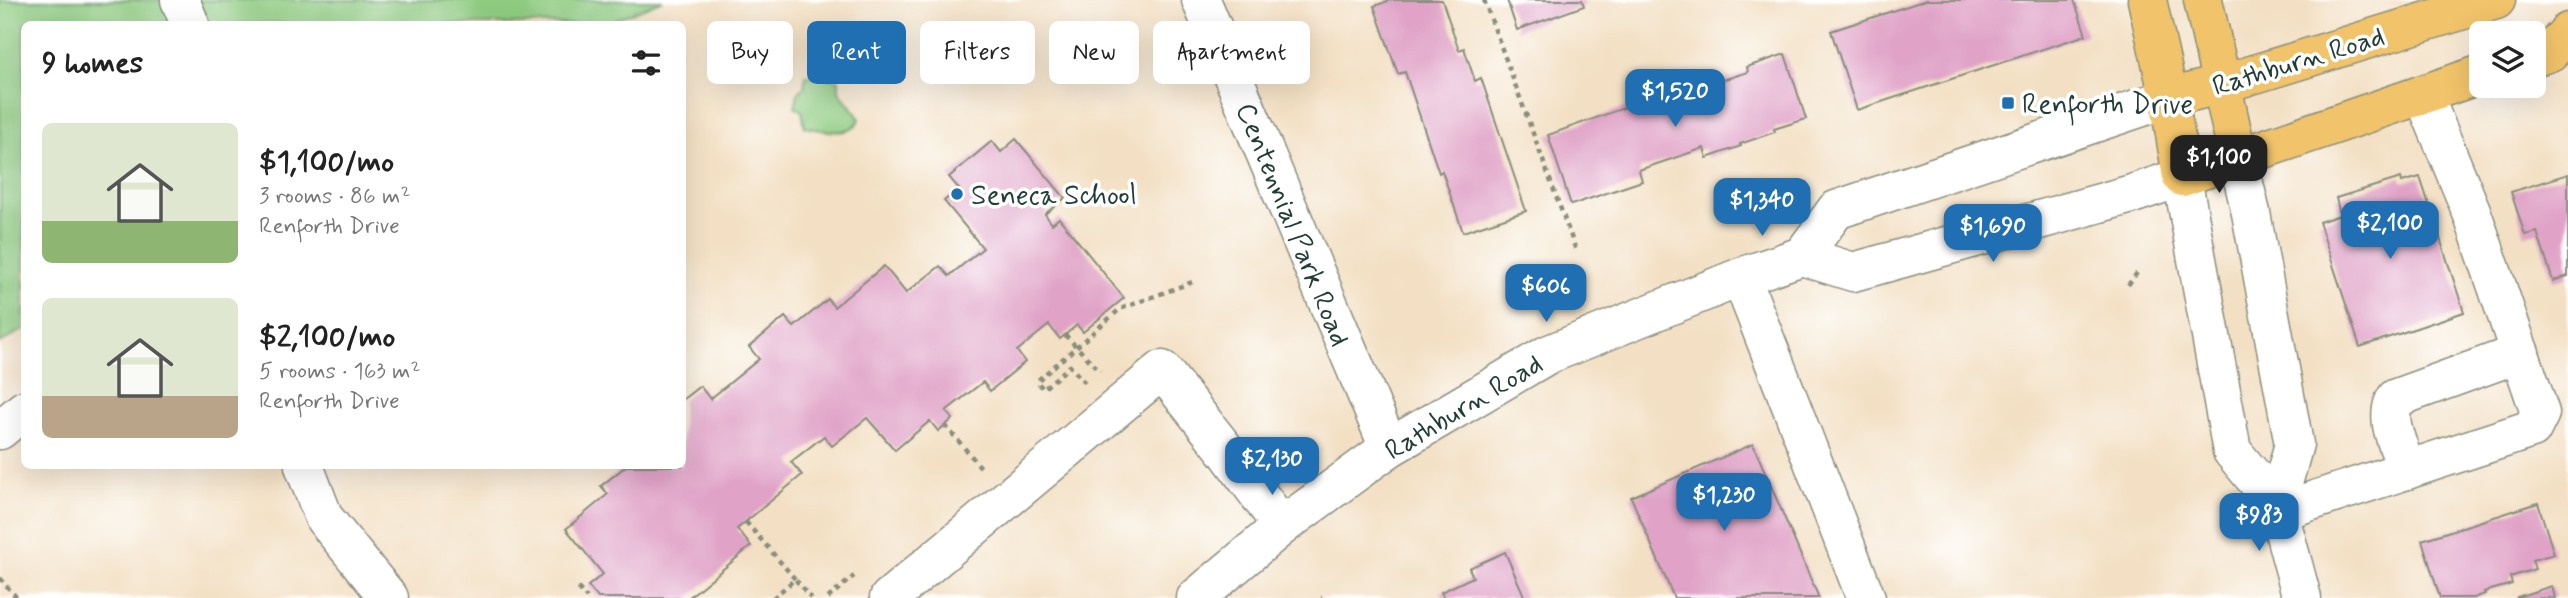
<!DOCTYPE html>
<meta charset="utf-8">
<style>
:root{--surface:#fff;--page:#f2f2f2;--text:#222;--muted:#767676;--accent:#1f6fb2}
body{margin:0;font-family:Mynerve,sans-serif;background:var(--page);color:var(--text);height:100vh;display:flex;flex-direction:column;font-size:26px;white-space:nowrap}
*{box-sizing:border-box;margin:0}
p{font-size:23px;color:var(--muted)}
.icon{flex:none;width:38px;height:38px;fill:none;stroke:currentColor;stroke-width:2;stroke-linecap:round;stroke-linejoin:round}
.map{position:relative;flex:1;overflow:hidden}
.drawer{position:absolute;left:21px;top:21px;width:665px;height:448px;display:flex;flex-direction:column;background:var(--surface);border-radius:10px;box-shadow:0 7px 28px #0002}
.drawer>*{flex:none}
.banner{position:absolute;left:707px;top:21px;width:665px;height:63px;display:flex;gap:14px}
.fabs{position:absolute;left:2469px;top:21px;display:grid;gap:14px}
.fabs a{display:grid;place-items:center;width:77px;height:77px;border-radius:10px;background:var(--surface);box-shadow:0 7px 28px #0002;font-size:35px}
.price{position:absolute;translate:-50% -60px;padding:0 16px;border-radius:14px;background:var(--accent);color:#fff;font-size:23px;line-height:46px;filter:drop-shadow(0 2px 4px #0008)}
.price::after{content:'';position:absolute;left:50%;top:42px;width:21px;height:16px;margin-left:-10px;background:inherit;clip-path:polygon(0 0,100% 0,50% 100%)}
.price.selected{background:#222;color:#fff}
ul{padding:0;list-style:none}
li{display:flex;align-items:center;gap:21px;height:175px;padding:0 21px}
li span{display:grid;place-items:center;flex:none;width:196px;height:140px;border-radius:10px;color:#555}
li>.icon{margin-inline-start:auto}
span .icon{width:84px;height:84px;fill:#fffc;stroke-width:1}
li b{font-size:30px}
h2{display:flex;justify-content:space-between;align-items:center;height:84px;padding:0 21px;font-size:30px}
.chip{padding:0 24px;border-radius:10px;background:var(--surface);box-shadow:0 7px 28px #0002;font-size:24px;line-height:63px}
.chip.selected{background:var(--accent);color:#fff}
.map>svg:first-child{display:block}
</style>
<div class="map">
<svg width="2568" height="598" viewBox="0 0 2568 598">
<rect width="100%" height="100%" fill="#fff"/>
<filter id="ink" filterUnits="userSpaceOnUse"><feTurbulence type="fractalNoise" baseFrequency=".0143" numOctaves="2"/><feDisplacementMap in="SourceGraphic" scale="14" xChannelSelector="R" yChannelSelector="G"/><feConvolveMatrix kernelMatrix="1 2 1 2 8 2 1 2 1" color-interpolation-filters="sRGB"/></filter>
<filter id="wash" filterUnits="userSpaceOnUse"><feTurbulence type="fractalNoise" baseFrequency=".00686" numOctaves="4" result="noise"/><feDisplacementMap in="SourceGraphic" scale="28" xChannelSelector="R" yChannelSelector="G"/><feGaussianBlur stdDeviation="1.57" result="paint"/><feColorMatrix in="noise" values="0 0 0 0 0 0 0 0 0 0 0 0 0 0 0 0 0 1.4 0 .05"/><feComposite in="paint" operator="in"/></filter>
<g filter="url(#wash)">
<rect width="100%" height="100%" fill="#f3e0c4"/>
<g fill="#8fcb81" stroke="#57845a" stroke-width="2">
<path d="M 0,0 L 663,0 L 604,24 L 24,24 L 24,329 L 0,343 Z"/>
<path d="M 806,75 L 839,80 L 839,91 L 860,119 C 851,139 822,130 805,127 L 802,111 L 795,107 L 798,93 L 804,87 Z"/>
</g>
<g id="blocks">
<g fill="#e0a3c7">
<path d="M 1391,0 L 1442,0 L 1459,50 L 1464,48 L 1475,81 L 1481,78 L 1526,211 L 1463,232 L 1442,171 L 1439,173 L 1405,72 L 1398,74 L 1374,6 Z"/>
<path d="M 1507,0 L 1582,0 L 1584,6 L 1517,30 Z"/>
<path d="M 1926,0 L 2074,0 L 2086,35 L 1857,110 L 1831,31 Z"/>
<path d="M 1785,54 L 1806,119 L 1774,129 L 1775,132 L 1740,144 L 1741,146 L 1707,158 L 1704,148 L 1639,170 L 1642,181 L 1571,205 L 1548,135 L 1685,86 L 1688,95 L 1717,86 L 1716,82 L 1748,72 L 1747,67 Z"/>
<path d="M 1016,139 L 1065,198 L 1045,214 L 1052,224 L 1059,218 L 1124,298 L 1083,332 L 1077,325 L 1060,339 L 1049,325 L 1017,351 L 1025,362 L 990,391 L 983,382 L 946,411 L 953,419 L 938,431 L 930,421 L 895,450 L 867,418 L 832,446 L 824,436 L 791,462 L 802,475 L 737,529 L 751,546 L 688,598 L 598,598 L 588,586 L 603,574 L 566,529 L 608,494 L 601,486 L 626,466 L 682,466 L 682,400 L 700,386 L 710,399 L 759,359 L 749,347 L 785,317 L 794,327 L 828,299 L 834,307 L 884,266 L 906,293 L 940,266 L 949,276 L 983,248 L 944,201 L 959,189 L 949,177 L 992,141 L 1001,152 Z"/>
<path d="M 2568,174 L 2568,276 L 2553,281 L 2537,232 L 2525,235 L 2511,192 Z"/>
<path d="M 2420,177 L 2464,312 L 2360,347 L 2319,222 L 2340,215 L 2336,198 L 2401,178 L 2402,182 Z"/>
<path d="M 1753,444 L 1819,598 L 1674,598 L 1631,497 Z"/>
<path d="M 2538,503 L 2554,554 L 2532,560 L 2535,569 L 2510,577 L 2512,584 L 2484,592 L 2485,594 L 2474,598 L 2440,598 L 2422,540 Z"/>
<path d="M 1505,552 L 1525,598 L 1444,598 L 1441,592 L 1473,577 L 1469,568 Z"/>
<path d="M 2552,586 L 2555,598 L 2517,598 L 2517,597 Z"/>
</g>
</g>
</g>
<g filter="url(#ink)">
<use href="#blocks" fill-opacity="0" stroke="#898e7c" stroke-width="2"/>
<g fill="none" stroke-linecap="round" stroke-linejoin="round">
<defs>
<g id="minor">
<path d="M 180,0 L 190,24"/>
<path d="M 1201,0 L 1389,448"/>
<path d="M 2238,158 L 2251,213 L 2294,444 L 2277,505"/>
<path d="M 1802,256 L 1836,210 L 2169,98"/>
<path d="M 1741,277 L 1866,598"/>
<path d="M 0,430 L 24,410"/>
<path d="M 304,466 L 324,518 L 389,598"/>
<path d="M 2407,470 C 2400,448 2383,419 2396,398 L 2520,353"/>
<path d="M 2278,512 L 2532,429 L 2540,413 L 2472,213 L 2423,94"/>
<path d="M 889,598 L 1162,370 L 1227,452 L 1282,526"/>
<path d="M 1196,598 L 1282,526 L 1389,448 L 1547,355 L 1741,277 L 1802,256 L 1853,272 L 2132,194 L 2182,177 L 2232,451 L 2277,505 L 2302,598"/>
</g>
<g id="major">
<path d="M 2147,0 L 2169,98 L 2182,177 L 2482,74"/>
<path d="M 2203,0 L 2238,158"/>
<path d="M 2534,57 L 2550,52 L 2568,32"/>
<path d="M 2169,98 L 2222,84 L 2496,0"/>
</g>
</defs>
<use href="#minor" stroke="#898e7c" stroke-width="41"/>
<use href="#major" stroke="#898e7c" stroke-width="41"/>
<g stroke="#898e7c" stroke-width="4.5" stroke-dasharray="5 5" stroke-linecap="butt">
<path d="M 1484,0 L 1577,253"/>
<path d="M 2128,285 L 2137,273"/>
<path d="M 1065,335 L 1100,371"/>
<path d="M 1085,383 L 1070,366 L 1043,389 L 1037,381 L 1120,309 L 1195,281"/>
<path d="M 945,425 L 983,470"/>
<path d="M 746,522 L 795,579"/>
<path d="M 0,578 L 17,598"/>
<path d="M 578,588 L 587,598"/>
<path d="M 773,598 L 795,579 L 811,598"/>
<path d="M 828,598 L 854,576"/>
<path d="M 1321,598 L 1322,598"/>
</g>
<use href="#minor" stroke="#fff" stroke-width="38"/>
<use href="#major" stroke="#f1c36a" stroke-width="38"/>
</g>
</g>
<g fill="#1f6fb2" stroke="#fff" stroke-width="2.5">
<rect x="2001" y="96" width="14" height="14" rx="3.5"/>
<circle cx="957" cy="194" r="7"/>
</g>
<g text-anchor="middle" stroke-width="7" stroke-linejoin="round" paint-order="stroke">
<g font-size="28" fill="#1f3d34" stroke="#fff">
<text transform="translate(2298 60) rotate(-17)" y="10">Rathburn Road</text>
<text transform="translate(1294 224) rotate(68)" y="10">Centennial Park Road</text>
<text transform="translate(1463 406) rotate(-31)" y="10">Rathburn Road</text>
</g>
<g font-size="28" fill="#1f3d34" stroke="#fff" text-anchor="start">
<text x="2022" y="113">Renforth Drive</text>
<text x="971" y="204">Seneca School</text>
</g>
</g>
</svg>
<div class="fabs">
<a><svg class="icon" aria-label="layers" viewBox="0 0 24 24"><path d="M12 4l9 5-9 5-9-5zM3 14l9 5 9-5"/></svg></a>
</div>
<b class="price" style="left:1675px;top:129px">$1,520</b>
<b class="price selected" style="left:2219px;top:195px">$1,100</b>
<b class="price" style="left:1762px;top:238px">$1,340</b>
<b class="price" style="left:2390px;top:261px">$2,100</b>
<b class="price" style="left:1993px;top:264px">$1,690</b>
<b class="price" style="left:1546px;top:324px">$606</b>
<b class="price" style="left:1272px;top:497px">$2,130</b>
<b class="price" style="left:1724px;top:533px">$1,230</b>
<b class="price" style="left:2259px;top:553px">$983</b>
<div class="banner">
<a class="chip">Buy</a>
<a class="chip selected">Rent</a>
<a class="chip">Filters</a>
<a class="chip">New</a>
<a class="chip">Apartment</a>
</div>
<section class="drawer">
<h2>9 homes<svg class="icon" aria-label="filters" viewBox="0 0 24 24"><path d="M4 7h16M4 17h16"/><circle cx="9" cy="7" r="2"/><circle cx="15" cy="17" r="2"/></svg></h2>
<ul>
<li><span style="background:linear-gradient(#dfe7d0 70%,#8fb573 0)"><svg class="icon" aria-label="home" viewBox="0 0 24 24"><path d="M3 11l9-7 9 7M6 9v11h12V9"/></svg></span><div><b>$1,100/mo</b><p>3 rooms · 86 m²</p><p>Renforth Drive</p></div></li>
<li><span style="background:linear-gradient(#dfe7d0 70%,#b9a48a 0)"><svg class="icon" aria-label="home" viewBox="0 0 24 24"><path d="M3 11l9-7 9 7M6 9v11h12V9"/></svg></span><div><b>$2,100/mo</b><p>5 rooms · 163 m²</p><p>Renforth Drive</p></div></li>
</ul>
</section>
</div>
